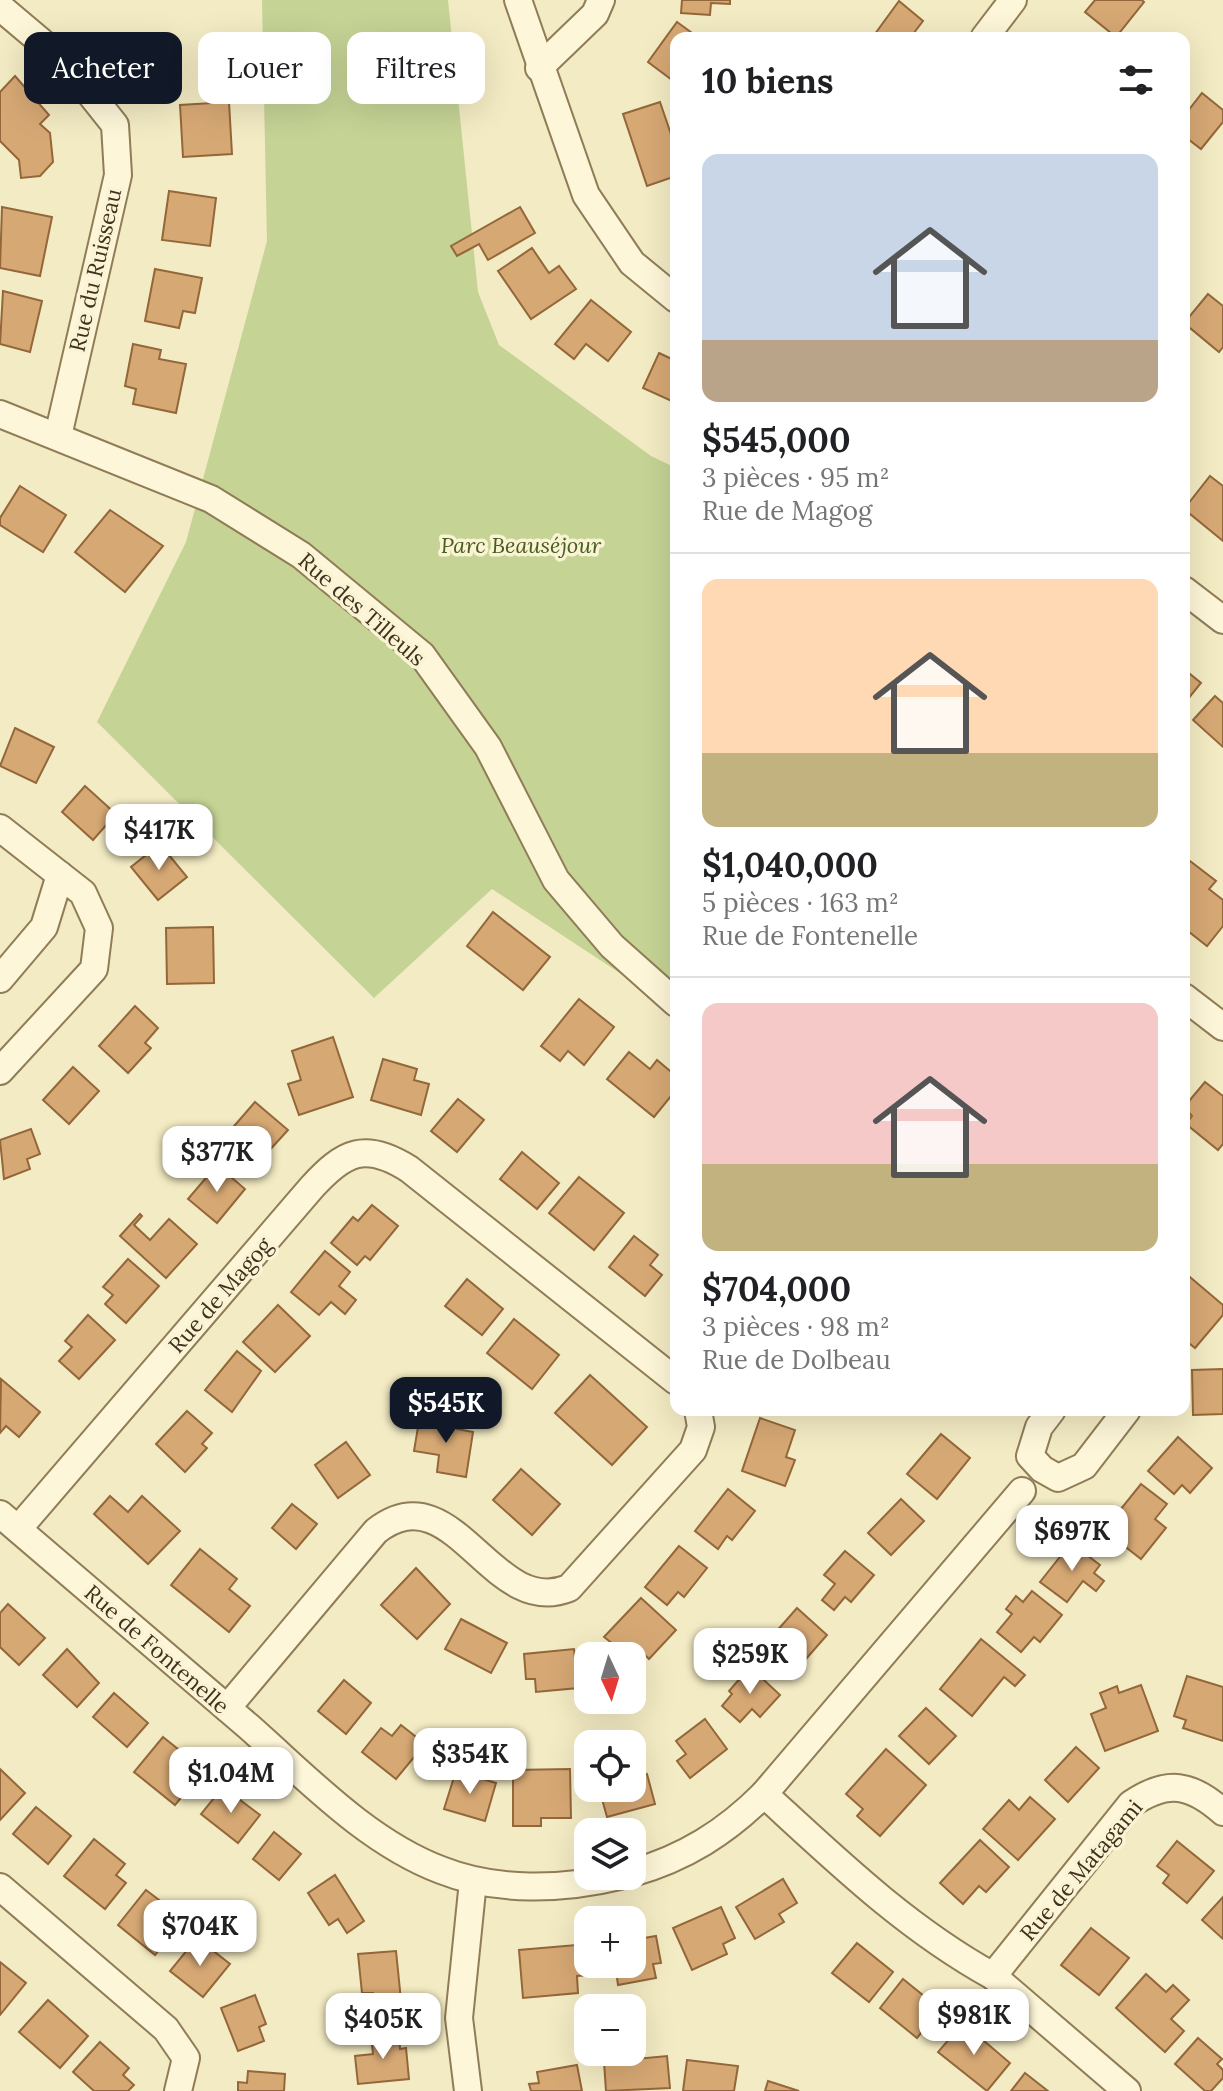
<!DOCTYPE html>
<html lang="fr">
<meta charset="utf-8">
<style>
:root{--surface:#fff;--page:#f2f2f2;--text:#202124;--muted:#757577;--line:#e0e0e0;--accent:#111827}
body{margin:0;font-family:Lora,serif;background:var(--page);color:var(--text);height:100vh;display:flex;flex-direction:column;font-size:30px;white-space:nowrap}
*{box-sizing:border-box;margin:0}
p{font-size:26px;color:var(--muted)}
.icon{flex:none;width:44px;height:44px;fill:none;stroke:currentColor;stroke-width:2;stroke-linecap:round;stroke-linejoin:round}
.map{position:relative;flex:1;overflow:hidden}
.details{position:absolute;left:670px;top:32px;width:520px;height:1384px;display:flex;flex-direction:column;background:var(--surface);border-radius:16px;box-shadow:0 8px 32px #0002}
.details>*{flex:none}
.guide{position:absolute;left:24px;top:32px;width:526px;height:72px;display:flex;gap:16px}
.needle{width:52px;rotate:176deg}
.fabs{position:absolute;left:574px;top:1642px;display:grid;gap:16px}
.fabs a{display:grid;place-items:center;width:72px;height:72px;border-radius:16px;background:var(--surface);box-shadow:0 8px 32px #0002;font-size:40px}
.price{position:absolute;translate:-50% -68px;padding:0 18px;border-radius:16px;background:#fff;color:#222;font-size:26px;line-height:52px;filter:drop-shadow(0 2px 4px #0008)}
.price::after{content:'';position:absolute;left:50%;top:48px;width:24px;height:18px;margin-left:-12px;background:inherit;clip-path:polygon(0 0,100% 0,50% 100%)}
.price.active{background:var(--accent);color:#fff}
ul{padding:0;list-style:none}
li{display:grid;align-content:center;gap:16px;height:424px;padding:0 32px}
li+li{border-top:2px solid var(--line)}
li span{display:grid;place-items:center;height:248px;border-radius:16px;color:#555}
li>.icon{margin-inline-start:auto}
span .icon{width:144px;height:144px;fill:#fffc;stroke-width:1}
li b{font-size:34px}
h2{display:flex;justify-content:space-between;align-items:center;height:96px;padding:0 32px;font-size:34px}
.chip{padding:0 28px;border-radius:16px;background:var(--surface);box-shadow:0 8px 32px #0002;font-size:28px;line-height:72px}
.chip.active{background:var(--accent);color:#fff}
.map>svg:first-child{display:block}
</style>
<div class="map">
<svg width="1223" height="2091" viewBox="0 0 1223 2091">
<rect width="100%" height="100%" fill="#f3ebc3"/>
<path fill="#c5d395" d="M 262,0 L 448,0 L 478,292 L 499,345 L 651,456 L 676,468 L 676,1010 L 492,889 L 374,998 L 97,722 L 186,542 L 267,241 Z"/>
<g fill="#d6a874" stroke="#93673a" stroke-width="2">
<path d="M 682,0 L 730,0 L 730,4 L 711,3 L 710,15 L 681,13 Z"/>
<path d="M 1095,0 L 1142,0 L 1144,2 L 1116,37 L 1085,12 Z"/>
<path d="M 899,1 L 923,21 L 910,38 L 872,38 Z"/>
<path d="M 677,22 L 699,38 L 676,38 L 676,83 L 648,62 Z"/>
<path d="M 15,76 L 49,115 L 40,124 L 50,133 L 53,162 L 40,176 L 21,178 L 19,160 L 0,141 L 0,92 Z"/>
<path d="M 1202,93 L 1223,110 L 1223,122 L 1201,149 L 1184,136 L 1184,116 Z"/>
<path d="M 229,102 L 232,154 L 183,157 L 180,105 Z"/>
<path d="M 660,102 L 676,149 L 676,176 L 647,186 L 623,114 Z"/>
<path d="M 169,191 L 216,198 L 210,246 L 162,240 Z"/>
<path d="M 2,207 L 52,217 L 40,276 L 0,268 Z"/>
<path d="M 520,207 L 535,233 L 488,260 L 479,244 L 457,256 L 451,246 Z"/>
<path d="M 532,248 L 549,273 L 559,266 L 576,289 L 531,319 L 498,271 Z"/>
<path d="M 155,269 L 202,278 L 195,313 L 183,311 L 179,328 L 145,321 Z"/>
<path d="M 3,291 L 42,301 L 30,352 L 0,344 Z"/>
<path d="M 1208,294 L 1223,306 L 1223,347 L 1219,352 L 1184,323 Z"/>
<path d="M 591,300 L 631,332 L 608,361 L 586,344 L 574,359 L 555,344 Z"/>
<path d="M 133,344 L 161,350 L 159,359 L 186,364 L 176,413 L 133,404 L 136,389 L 125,386 Z"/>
<path d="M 659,353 L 676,361 L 676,403 L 643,388 Z"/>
<path d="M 1210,476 L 1223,486 L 1223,541 L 1184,509 Z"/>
<path d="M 20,486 L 66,515 L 43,552 L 0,525 L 0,518 Z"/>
<path d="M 110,510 L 163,546 L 125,592 L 75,552 Z"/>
<path d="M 1184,669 L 1201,683 L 1184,704 Z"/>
<path d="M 1215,696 L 1223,703 L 1223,747 L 1193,720 Z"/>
<path d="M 15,728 L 54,747 L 36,783 L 0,766 Z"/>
<path d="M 85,786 L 116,814 L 93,840 L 62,812 Z"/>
<path d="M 160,844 L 187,877 L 158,900 L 131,867 Z"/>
<path d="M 1190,861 L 1216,881 L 1209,889 L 1223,900 L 1223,926 L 1207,946 L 1184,928 L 1184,868 Z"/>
<path d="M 493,912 L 550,957 L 523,990 L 467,946 Z"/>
<path d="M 213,927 L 214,983 L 167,984 L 166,928 Z"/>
<path d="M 579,999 L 614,1027 L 584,1065 L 568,1051 L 560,1061 L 541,1046 Z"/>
<path d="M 135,1006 L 158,1028 L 145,1043 L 151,1048 L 128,1073 L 99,1046 Z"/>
<path d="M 333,1037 L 353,1097 L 299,1115 L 288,1084 L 301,1080 L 292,1051 Z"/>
<path d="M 629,1052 L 650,1069 L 657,1060 L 676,1076 L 676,1090 L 654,1117 L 607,1079 Z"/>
<path d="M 383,1059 L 417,1069 L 414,1080 L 429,1084 L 421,1115 L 371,1100 Z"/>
<path d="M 73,1067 L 99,1091 L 69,1124 L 43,1100 Z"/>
<path d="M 1205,1082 L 1223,1096 L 1223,1144 L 1218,1150 L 1186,1124 L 1192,1116 L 1184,1107 Z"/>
<path d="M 458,1099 L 484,1120 L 457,1152 L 431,1131 Z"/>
<path d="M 255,1102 L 288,1130 L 266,1154 L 258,1147 L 247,1161 L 222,1140 Z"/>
<path d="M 31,1129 L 40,1154 L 27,1159 L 30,1169 L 4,1179 L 0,1140 Z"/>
<path d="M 522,1152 L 559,1183 L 537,1209 L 500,1179 Z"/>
<path d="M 217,1165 L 245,1189 L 217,1223 L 188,1199 Z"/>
<path d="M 579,1177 L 624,1213 L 594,1250 L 549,1213 Z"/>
<path d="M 372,1205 L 398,1226 L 370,1260 L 365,1256 L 357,1265 L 331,1243 L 353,1217 L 358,1221 Z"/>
<path d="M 140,1214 L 142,1216 L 134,1225 L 150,1240 L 169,1219 L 197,1244 L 166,1278 L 120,1236 Z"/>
<path d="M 634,1236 L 658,1255 L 650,1265 L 662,1275 L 645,1296 L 609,1267 Z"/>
<path d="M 325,1251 L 350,1272 L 339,1286 L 356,1300 L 345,1314 L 331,1302 L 319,1315 L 291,1292 Z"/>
<path d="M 128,1259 L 159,1286 L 126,1323 L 105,1304 L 113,1295 L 103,1287 Z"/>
<path d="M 1184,1272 L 1223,1305 L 1223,1315 L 1195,1348 L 1184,1339 Z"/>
<path d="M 467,1279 L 503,1309 L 482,1335 L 445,1306 Z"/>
<path d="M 278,1305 L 310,1336 L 275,1372 L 243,1342 Z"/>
<path d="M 88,1315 L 115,1340 L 79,1379 L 59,1361 L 72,1347 L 65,1341 Z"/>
<path d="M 514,1319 L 559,1355 L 532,1389 L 487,1353 Z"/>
<path d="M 237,1351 L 261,1371 L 232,1412 L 205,1390 Z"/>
<path d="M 1223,1369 L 1223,1414 L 1193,1415 L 1192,1370 Z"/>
<path d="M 590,1375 L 647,1427 L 612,1465 L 555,1413 Z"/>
<path d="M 1,1379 L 40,1412 L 19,1437 L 6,1426 L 0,1433 Z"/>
<path d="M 187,1411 L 212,1433 L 202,1444 L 207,1448 L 185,1472 L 156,1444 Z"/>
<path d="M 436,1417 L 458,1420 L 457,1429 L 473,1432 L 466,1477 L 437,1472 L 439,1455 L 414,1451 L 419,1421 L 435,1423 Z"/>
<path d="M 760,1418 L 795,1430 L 786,1457 L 795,1460 L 785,1486 L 742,1471 Z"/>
<path d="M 941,1434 L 970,1458 L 937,1499 L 907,1474 Z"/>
<path d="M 1178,1437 L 1212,1468 L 1190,1493 L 1182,1485 L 1174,1494 L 1148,1471 Z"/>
<path d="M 346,1442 L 370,1475 L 338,1498 L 315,1465 Z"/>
<path d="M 521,1469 L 560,1504 L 532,1535 L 493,1500 Z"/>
<path d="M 1141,1484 L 1167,1504 L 1155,1519 L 1166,1528 L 1141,1559 L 1104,1530 Z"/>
<path d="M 728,1489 L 755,1511 L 732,1540 L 727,1536 L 718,1549 L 695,1531 Z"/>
<path d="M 110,1496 L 128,1512 L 142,1496 L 180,1531 L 148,1564 L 94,1514 Z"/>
<path d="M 901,1499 L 924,1521 L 891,1555 L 868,1533 Z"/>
<path d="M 292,1504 L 317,1524 L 296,1549 L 272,1528 Z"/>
<path d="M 1071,1543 L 1100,1565 L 1094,1573 L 1104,1581 L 1096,1591 L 1083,1581 L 1067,1602 L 1040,1582 Z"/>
<path d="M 679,1546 L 707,1568 L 684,1597 L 678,1592 L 667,1605 L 645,1587 Z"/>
<path d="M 200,1549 L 237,1579 L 229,1589 L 250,1606 L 229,1632 L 171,1585 Z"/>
<path d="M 845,1551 L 874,1575 L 851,1602 L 845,1597 L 834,1610 L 822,1600 L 835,1584 L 824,1575 Z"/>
<path d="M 416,1568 L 450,1604 L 417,1639 L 381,1605 Z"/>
<path d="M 1032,1591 L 1062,1615 L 1040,1642 L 1034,1637 L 1021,1652 L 997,1632 L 1012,1614 L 1006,1609 L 1016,1596 L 1023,1602 Z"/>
<path d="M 641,1598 L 676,1630 L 649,1659 L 640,1650 L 632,1659 L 604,1637 Z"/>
<path d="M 8,1604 L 45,1638 L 19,1665 L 0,1647 L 0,1613 Z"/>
<path d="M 797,1608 L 827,1635 L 798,1668 L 768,1641 Z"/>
<path d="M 461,1619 L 507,1643 L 491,1673 L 445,1649 Z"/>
<path d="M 981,1639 L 1025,1675 L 1015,1686 L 1004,1677 L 972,1716 L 940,1689 Z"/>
<path d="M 67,1649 L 99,1683 L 77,1707 L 43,1675 Z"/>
<path d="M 574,1649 L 578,1688 L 536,1692 L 535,1679 L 526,1679 L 524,1654 Z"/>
<path d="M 750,1667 L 780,1695 L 760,1717 L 752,1709 L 740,1722 L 722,1706 L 732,1694 L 729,1691 Z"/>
<path d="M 1187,1676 L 1223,1687 L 1223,1741 L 1183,1728 L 1186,1720 L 1174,1716 Z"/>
<path d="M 344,1680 L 371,1703 L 346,1734 L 318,1711 Z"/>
<path d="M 1141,1685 L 1158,1731 L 1105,1751 L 1091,1714 L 1106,1708 L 1100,1693 L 1117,1686 L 1119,1693 Z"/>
<path d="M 114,1693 L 148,1723 L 127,1747 L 93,1717 Z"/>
<path d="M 926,1708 L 956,1736 L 929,1764 L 899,1736 Z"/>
<path d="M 705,1719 L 727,1749 L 690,1778 L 677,1761 L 686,1754 L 676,1741 Z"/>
<path d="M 401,1725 L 425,1744 L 396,1779 L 362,1752 L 381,1728 L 392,1736 Z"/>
<path d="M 163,1737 L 204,1770 L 175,1805 L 134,1772 Z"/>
<path d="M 1076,1747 L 1099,1768 L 1068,1802 L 1045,1780 Z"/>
<path d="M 886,1749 L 926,1785 L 880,1836 L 857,1816 L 863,1809 L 846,1794 Z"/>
<path d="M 0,1769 L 25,1793 L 0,1820 Z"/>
<path d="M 570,1769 L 571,1818 L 541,1818 L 541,1826 L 513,1826 L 513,1770 Z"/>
<path d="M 456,1771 L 496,1783 L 485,1821 L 444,1809 Z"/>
<path d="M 647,1774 L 655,1804 L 607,1817 L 599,1788 L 632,1788 L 632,1778 Z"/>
<path d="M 223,1787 L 260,1815 L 238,1843 L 201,1814 Z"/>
<path d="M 1030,1797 L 1055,1819 L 1018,1860 L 983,1829 L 1009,1800 L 1019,1810 Z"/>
<path d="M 36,1807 L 71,1836 L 48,1864 L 13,1834 Z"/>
<path d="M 274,1832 L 301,1854 L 279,1880 L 253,1859 Z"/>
<path d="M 94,1839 L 125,1864 L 116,1875 L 126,1883 L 105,1909 L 64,1876 Z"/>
<path d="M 980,1840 L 1009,1867 L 986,1892 L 979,1886 L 963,1904 L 940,1883 Z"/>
<path d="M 1177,1841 L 1214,1871 L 1187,1903 L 1163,1883 L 1169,1875 L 1157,1866 Z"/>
<path d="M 335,1875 L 364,1921 L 347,1933 L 338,1919 L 329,1925 L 308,1893 Z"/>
<path d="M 783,1879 L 797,1903 L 779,1914 L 784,1922 L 755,1939 L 736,1907 Z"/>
<path d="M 146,1890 L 172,1910 L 165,1919 L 176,1928 L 155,1955 L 118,1925 Z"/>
<path d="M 1223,1897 L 1223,1939 L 1202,1920 Z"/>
<path d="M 721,1907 L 735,1938 L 723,1944 L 727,1954 L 692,1970 L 673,1928 Z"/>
<path d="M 1091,1928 L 1129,1958 L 1099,1995 L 1061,1965 Z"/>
<path d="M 656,1936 L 661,1963 L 653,1964 L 656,1978 L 618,1985 L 615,1964 L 632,1964 L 632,1940 Z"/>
<path d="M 197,1938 L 230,1964 L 203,1997 L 170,1971 Z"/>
<path d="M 857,1943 L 893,1972 L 869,2002 L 832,1973 Z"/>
<path d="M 588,1944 L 591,1975 L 577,1976 L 578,1993 L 523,1998 L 519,1950 Z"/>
<path d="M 396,1951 L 402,2010 L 374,2012 L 373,1993 L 362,1993 L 358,1954 Z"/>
<path d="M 0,1962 L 26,1983 L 0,2015 Z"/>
<path d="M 1146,1974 L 1166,1992 L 1173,1985 L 1189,2000 L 1171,2019 L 1184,2031 L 1165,2052 L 1116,2008 Z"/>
<path d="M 903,1979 L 940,2009 L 917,2038 L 880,2008 Z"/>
<path d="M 255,1995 L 266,2024 L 259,2027 L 264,2041 L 238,2051 L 221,2008 Z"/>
<path d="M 48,2000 L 88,2036 L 60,2068 L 19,2032 Z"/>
<path d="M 963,2023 L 1010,2063 L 987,2091 L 938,2052 Z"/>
<path d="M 399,2033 L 400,2049 L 406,2048 L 409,2079 L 358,2084 L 355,2056 L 373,2054 L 371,2035 Z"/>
<path d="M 1198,2038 L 1222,2059 L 1217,2064 L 1223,2070 L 1223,2078 L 1211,2091 L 1205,2091 L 1175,2064 Z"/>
<path d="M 100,2042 L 129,2068 L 123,2075 L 134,2085 L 128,2091 L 94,2091 L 73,2072 Z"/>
<path d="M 667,2056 L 670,2088 L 606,2091 L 604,2062 Z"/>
<path d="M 687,2060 L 738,2066 L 734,2091 L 683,2091 Z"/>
<path d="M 577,2065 L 582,2091 L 531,2091 L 529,2084 L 539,2083 L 537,2072 Z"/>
<path d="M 248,2071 L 285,2074 L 284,2091 L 238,2091 L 238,2082 L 247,2083 Z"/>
<path d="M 1025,2073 L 1048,2091 L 1011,2091 Z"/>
<path d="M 768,2081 L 799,2091 L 765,2091 Z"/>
</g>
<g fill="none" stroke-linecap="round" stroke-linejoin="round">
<defs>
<g id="minor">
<path d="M 518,0 L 586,195 L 632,263 L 676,299"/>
<path d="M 0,7 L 64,61 L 115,125 L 118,175 L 58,436"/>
<path d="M 984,38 L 1013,0"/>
<path d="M 539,68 L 595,14 L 601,0"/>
<path d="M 0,414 L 211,499 L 301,555 L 422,655 L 488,747 L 556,880 L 612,946 L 676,1003"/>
<path d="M 1184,590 L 1223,620"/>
<path d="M 0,828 L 83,893 L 99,928 L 94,969 L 0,1071"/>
<path d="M 0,979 L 44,927 L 60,875"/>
<path d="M 1184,997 L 1223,1027"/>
<path d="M 1052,1410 L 1039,1427 L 1030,1456 L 1042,1469 L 1058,1478 L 1084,1466 L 1127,1410"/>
<path d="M 0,1514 C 83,1585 166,1655 248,1726 C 307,1778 367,1842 441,1870 C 496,1892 563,1890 620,1876"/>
<path d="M 18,1529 L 312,1187 C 344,1152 365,1141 409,1169 L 676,1381"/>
<path d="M 227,1708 L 376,1531 C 454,1470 491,1620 569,1588 L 693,1450 L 701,1427 L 698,1410"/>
<path d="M 764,1794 C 837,1861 906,1928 993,1976"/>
<path d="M 632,1873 C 685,1858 726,1832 764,1794 L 1022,1491"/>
<path d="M 0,1887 L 166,2029 L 186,2058 L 178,2091"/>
<path d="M 468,2091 L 459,2018 L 473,1881"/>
<path d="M 1127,2091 L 993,1976 L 1131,1804 C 1168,1779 1191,1784 1223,1812"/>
</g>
</defs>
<use href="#minor" stroke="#907c57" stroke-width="30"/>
<use href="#minor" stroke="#fdf6d8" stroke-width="26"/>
</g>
<g text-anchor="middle" stroke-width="7" stroke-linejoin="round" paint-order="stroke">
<g font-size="22" fill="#3f311d" stroke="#faf3d4">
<text transform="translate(95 270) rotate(-77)" y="8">Rue du Ruisseau</text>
<text transform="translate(362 609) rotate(41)" y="8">Rue des Tilleuls</text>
<text transform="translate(220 1295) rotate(-49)" y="8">Rue de Magog</text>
<text transform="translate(157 1649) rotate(41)" y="8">Rue de Fontenelle</text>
<text transform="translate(1081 1870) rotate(-50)" y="8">Rue de Matagami</text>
</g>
<g font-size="22" font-style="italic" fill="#475e21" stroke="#faf3d4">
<text x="521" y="553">Parc Beauséjour</text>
</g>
</g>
</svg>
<div class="fabs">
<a><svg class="needle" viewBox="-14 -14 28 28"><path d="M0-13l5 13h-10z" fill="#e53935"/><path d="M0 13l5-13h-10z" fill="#757577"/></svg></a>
<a><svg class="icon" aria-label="locate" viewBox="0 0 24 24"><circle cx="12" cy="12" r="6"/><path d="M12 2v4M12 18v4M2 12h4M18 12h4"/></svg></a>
<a><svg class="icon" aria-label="layers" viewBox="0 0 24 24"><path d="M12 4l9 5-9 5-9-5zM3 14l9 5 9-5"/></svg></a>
<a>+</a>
<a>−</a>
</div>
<b class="price" style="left:159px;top:872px">$417K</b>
<b class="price" style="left:217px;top:1194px">$377K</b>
<b class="price active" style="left:446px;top:1445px">$545K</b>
<b class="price" style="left:1072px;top:1573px">$697K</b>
<b class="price" style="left:750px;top:1696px">$259K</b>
<b class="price" style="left:470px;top:1796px">$354K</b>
<b class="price" style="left:231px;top:1815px">$1.04M</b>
<b class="price" style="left:200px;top:1968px">$704K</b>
<b class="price" style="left:974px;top:2057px">$981K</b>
<b class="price" style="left:383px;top:2061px">$405K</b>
<div class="guide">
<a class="chip active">Acheter</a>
<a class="chip">Louer</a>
<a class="chip">Filtres</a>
</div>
<section class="details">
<h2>10 biens<svg class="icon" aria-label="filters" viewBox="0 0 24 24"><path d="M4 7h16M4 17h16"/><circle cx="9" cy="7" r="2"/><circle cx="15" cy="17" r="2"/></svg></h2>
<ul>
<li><span style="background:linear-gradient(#c9d6e8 75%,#b9a48a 0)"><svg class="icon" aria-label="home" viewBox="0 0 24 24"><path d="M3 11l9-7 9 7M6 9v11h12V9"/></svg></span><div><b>$545,000</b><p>3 pièces · 95 m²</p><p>Rue de Magog</p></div></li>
<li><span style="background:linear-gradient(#ffd9b3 70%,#c2b280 0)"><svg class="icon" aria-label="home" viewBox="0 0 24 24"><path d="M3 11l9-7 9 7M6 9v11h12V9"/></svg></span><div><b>$1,040,000</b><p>5 pièces · 163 m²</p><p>Rue de Fontenelle</p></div></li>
<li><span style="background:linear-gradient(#f6c9c9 65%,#c2b280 0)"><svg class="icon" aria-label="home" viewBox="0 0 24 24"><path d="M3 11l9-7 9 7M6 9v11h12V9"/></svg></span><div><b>$704,000</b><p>3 pièces · 98 m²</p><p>Rue de Dolbeau</p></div></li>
</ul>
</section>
</div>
